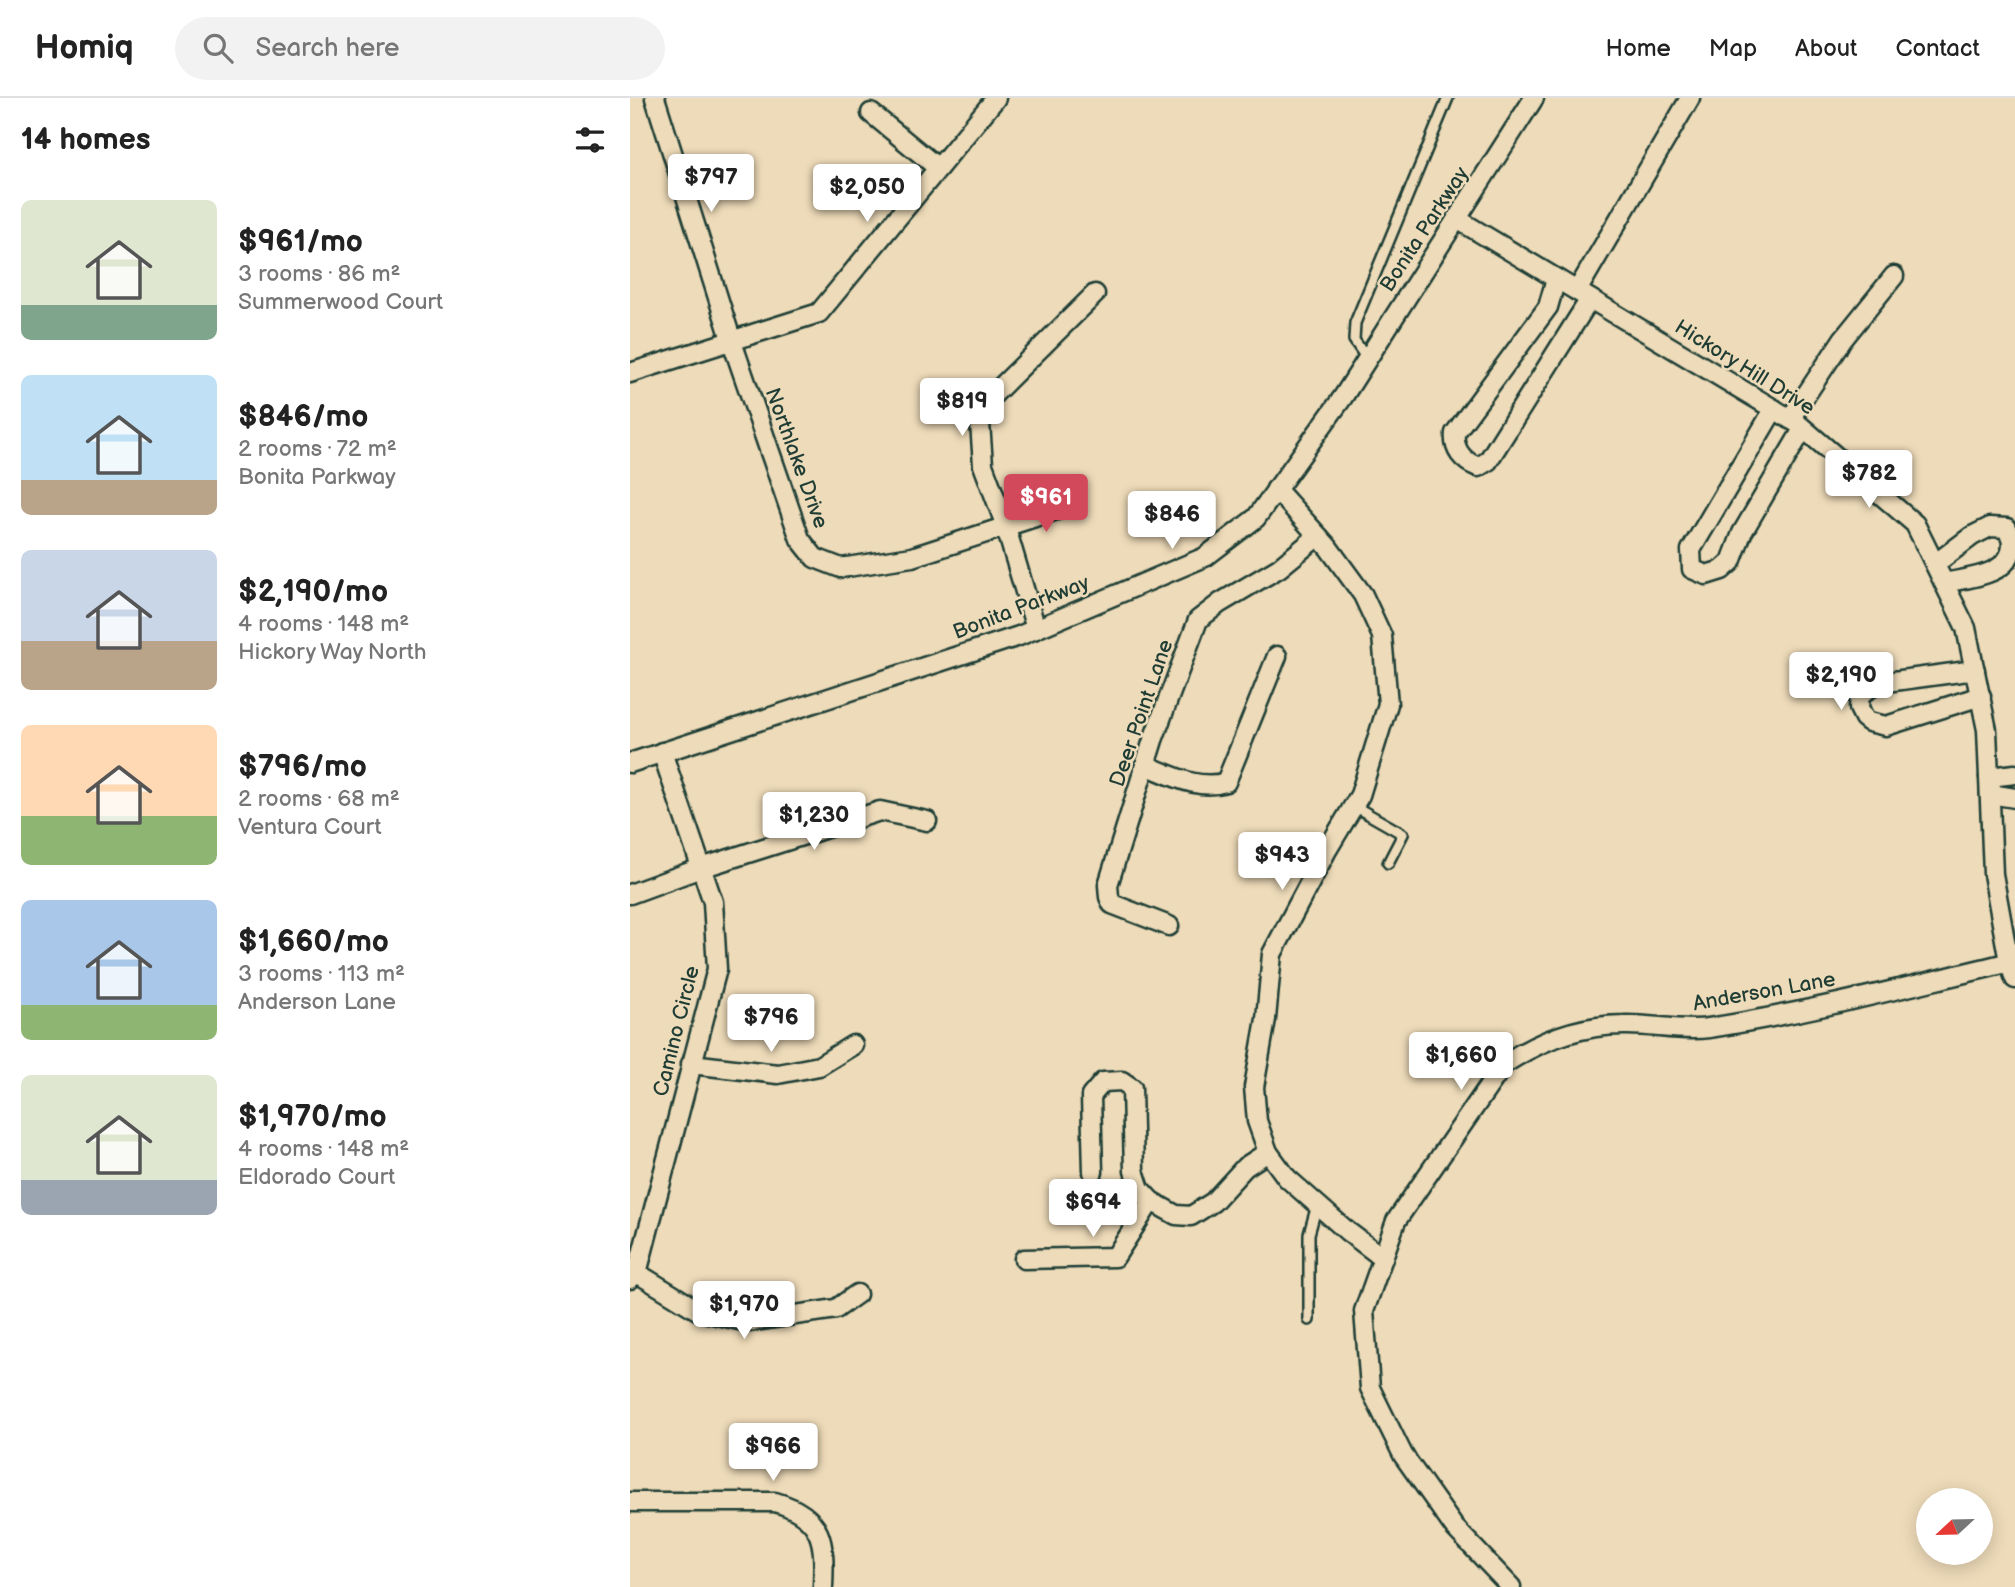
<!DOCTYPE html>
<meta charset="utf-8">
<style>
:root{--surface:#fff;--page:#f2f2f2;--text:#222;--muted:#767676;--line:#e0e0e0;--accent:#d1495b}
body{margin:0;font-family:"Balsamiq Sans",sans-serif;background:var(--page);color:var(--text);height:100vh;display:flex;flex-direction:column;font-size:26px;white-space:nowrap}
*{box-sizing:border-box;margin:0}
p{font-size:23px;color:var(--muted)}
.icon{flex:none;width:38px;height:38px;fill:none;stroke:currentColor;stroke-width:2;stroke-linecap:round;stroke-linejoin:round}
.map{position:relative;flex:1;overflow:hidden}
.details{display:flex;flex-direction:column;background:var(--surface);width:630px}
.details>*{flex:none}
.needle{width:46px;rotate:248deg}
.buttons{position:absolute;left:1286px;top:1390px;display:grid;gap:14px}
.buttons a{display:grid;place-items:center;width:77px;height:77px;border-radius:50%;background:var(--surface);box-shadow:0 4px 18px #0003;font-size:35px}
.price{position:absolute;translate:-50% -60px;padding:0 16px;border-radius:7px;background:#fff;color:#222;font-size:23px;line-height:46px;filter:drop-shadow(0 2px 4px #0008)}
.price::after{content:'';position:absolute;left:50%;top:42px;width:21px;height:16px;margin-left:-10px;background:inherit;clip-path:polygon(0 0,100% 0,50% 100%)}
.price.current{background:var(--accent);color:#fff}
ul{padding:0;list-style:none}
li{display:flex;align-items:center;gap:21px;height:175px;padding:0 21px}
li span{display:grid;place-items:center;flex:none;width:196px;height:140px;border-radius:10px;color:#555}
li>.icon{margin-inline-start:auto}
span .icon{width:84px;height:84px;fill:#fffc;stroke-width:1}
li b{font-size:30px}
h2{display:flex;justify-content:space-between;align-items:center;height:84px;padding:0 21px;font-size:30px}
header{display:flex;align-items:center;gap:42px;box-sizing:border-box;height:98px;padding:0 35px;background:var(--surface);border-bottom:2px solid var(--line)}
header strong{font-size:33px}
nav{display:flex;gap:38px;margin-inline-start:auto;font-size:24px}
.search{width:490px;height:63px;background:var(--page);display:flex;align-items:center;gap:18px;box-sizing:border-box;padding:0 24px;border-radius:38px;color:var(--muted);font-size:26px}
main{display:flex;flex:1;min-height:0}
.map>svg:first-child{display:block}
</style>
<header>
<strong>Homiq</strong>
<div class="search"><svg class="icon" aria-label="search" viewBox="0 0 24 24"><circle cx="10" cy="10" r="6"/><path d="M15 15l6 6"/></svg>Search here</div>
<nav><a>Home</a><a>Map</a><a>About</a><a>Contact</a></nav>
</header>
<main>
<section class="details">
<h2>14 homes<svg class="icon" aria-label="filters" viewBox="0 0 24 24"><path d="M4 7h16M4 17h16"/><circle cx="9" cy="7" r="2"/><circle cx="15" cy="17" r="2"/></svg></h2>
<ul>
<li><span style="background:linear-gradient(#dfe7d0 75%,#7fa58c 0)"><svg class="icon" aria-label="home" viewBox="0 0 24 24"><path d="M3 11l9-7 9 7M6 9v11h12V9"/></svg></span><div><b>$961/mo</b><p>3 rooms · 86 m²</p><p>Summerwood Court</p></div></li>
<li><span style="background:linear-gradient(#bfe0f5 75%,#b9a48a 0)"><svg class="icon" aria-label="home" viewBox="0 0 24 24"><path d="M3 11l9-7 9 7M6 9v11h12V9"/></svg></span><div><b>$846/mo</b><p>2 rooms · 72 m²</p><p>Bonita Parkway</p></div></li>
<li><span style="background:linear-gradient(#c9d6e8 65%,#b9a48a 0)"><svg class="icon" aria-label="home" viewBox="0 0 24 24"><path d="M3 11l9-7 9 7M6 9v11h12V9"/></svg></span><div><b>$2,190/mo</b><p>4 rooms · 148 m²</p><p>Hickory Way North</p></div></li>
<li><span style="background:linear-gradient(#ffd9b3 65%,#8fb573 0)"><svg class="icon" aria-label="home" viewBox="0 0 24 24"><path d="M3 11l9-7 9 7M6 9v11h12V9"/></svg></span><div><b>$796/mo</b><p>2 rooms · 68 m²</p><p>Ventura Court</p></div></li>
<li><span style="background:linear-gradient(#a9c7e8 75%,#8fb573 0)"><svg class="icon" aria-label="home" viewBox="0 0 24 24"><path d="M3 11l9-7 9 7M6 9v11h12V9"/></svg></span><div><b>$1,660/mo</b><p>3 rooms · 113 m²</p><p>Anderson Lane</p></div></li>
<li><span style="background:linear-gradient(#dfe7d0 75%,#9aa5b1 0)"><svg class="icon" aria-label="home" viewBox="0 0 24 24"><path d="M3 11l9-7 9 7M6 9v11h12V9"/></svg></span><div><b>$1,970/mo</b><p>4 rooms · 148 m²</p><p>Eldorado Court</p></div></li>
</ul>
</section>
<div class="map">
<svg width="1385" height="1489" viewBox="0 0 1385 1489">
<rect width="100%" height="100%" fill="#eedbb9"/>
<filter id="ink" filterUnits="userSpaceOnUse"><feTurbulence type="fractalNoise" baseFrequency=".0143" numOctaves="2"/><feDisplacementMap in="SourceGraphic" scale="14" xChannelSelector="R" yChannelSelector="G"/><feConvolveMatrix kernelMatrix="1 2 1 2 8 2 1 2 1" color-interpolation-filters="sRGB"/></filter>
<g filter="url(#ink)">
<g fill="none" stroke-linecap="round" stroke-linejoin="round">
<defs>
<g id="service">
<path d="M 737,261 L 724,242 L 725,225 L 818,0"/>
<path d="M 724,708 L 773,736 L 758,765"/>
<path d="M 679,1222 L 679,1136 L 687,1107"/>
</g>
<g id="minor">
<path d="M 25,0 L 102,244 L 170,441 L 185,460 L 211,470 L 282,459 L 445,406"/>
<path d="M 241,15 L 308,70"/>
<path d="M 827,121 L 1167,325 L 1285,426 L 1336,530 L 1357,632 L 1363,776 L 1379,864 L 1385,881"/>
<path d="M 926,181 L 918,209 L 825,335 C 823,352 833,363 848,369 L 858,363 L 960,201"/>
<path d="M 947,193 L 1060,0"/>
<path d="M 0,275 L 189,215 L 366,0"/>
<path d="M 1144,311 L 1061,452 L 1062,471 L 1076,477 L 1092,472 L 1101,464 L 1112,435 L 1173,331"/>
<path d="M 1160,321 L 1213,241 L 1264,178"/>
<path d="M 646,391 L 698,449 L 733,497 L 752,538 L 758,606 L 730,697 L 697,752 L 642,856 L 636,921 L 624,989 L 627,1023 L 638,1054 L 657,1080 L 717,1133 L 753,1160"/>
<path d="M 1305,466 L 1342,438 L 1360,429 L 1377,430 C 1378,434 1382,441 1382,446 C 1382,478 1336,480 1314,485"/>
<path d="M 406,531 L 374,423 L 353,367 L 350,325 L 360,300 L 465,196"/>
<path d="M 1345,572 L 1249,585 L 1230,596 L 1229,610 L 1234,620 L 1239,624 L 1256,628 L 1351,598"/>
<path d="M 0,665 L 389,538 L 575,459 L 626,420 L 713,299 L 904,0"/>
<path d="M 515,667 C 541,677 568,693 596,684 L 647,558"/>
<path d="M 1359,679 L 1385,676"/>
<path d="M 1360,696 L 1385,700"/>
<path d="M 0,796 L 71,770 L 250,713 L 297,723"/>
<path d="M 539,828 L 482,806 L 479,799 L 478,787 L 523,642 L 568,522 L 590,505 L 649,470 L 688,438"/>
<path d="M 61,966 L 148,976 L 189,968 L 223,947"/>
<path d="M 463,1074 L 461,998 L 473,984 L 492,983 L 502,990 L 504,1073 L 510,1091 L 521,1103 L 546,1117 L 561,1118 L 583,1104 L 615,1069 L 638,1054"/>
<path d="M 394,1161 L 485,1159 L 521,1103"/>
<path d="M 7,1175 L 69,1213 L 118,1224 L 206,1211 L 227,1196"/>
<path d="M 0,1181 L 7,1175 L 87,871 L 83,804 L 32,654"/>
<path d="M 0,1404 L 145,1404 C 194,1418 195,1444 193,1489"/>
<path d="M 881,1489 L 824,1429 L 773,1357 L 740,1290 L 734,1213 L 766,1123 L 874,966 C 909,943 951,927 994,927 C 1021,926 1051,934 1079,930 C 1182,914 1283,887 1385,863"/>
</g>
</defs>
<use href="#service" stroke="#1f3d34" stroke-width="14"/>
<use href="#minor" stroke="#1f3d34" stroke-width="23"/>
<use href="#service" stroke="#eedbb9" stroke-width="9"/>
<use href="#minor" stroke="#eedbb9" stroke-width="18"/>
</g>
</g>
<g text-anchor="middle" stroke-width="5" stroke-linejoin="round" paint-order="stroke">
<g font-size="21" fill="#1f3d34" stroke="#eedbb9">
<text transform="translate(794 131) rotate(-57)" y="7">Bonita Parkway</text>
<text transform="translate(1115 269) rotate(32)" y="7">Hickory Hill Drive</text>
<text transform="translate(167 360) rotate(70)" y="7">Northlake Drive</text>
<text transform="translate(391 509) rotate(-21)" y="7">Bonita Parkway</text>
<text transform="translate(511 615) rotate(-71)" y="7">Deer Point Lane</text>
<text transform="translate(1134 893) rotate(-10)" y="7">Anderson Lane</text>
<text transform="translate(46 933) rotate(-76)" y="7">Camino Circle</text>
</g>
</g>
</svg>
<div class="buttons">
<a><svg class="needle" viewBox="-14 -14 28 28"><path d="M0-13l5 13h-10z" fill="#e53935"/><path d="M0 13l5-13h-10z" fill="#767676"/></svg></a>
</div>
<b class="price" style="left:81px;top:116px">$797</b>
<b class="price" style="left:237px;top:126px">$2,050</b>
<b class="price" style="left:332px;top:340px">$819</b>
<b class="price" style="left:1239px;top:412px">$782</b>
<b class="price current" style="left:416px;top:436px">$961</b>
<b class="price" style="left:542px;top:453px">$846</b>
<b class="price" style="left:1211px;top:614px">$2,190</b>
<b class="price" style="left:184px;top:754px">$1,230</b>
<b class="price" style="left:652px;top:794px">$943</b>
<b class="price" style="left:141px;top:956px">$796</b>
<b class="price" style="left:831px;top:994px">$1,660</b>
<b class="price" style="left:463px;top:1141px">$694</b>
<b class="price" style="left:114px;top:1243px">$1,970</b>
<b class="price" style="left:143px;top:1385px">$966</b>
</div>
</main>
